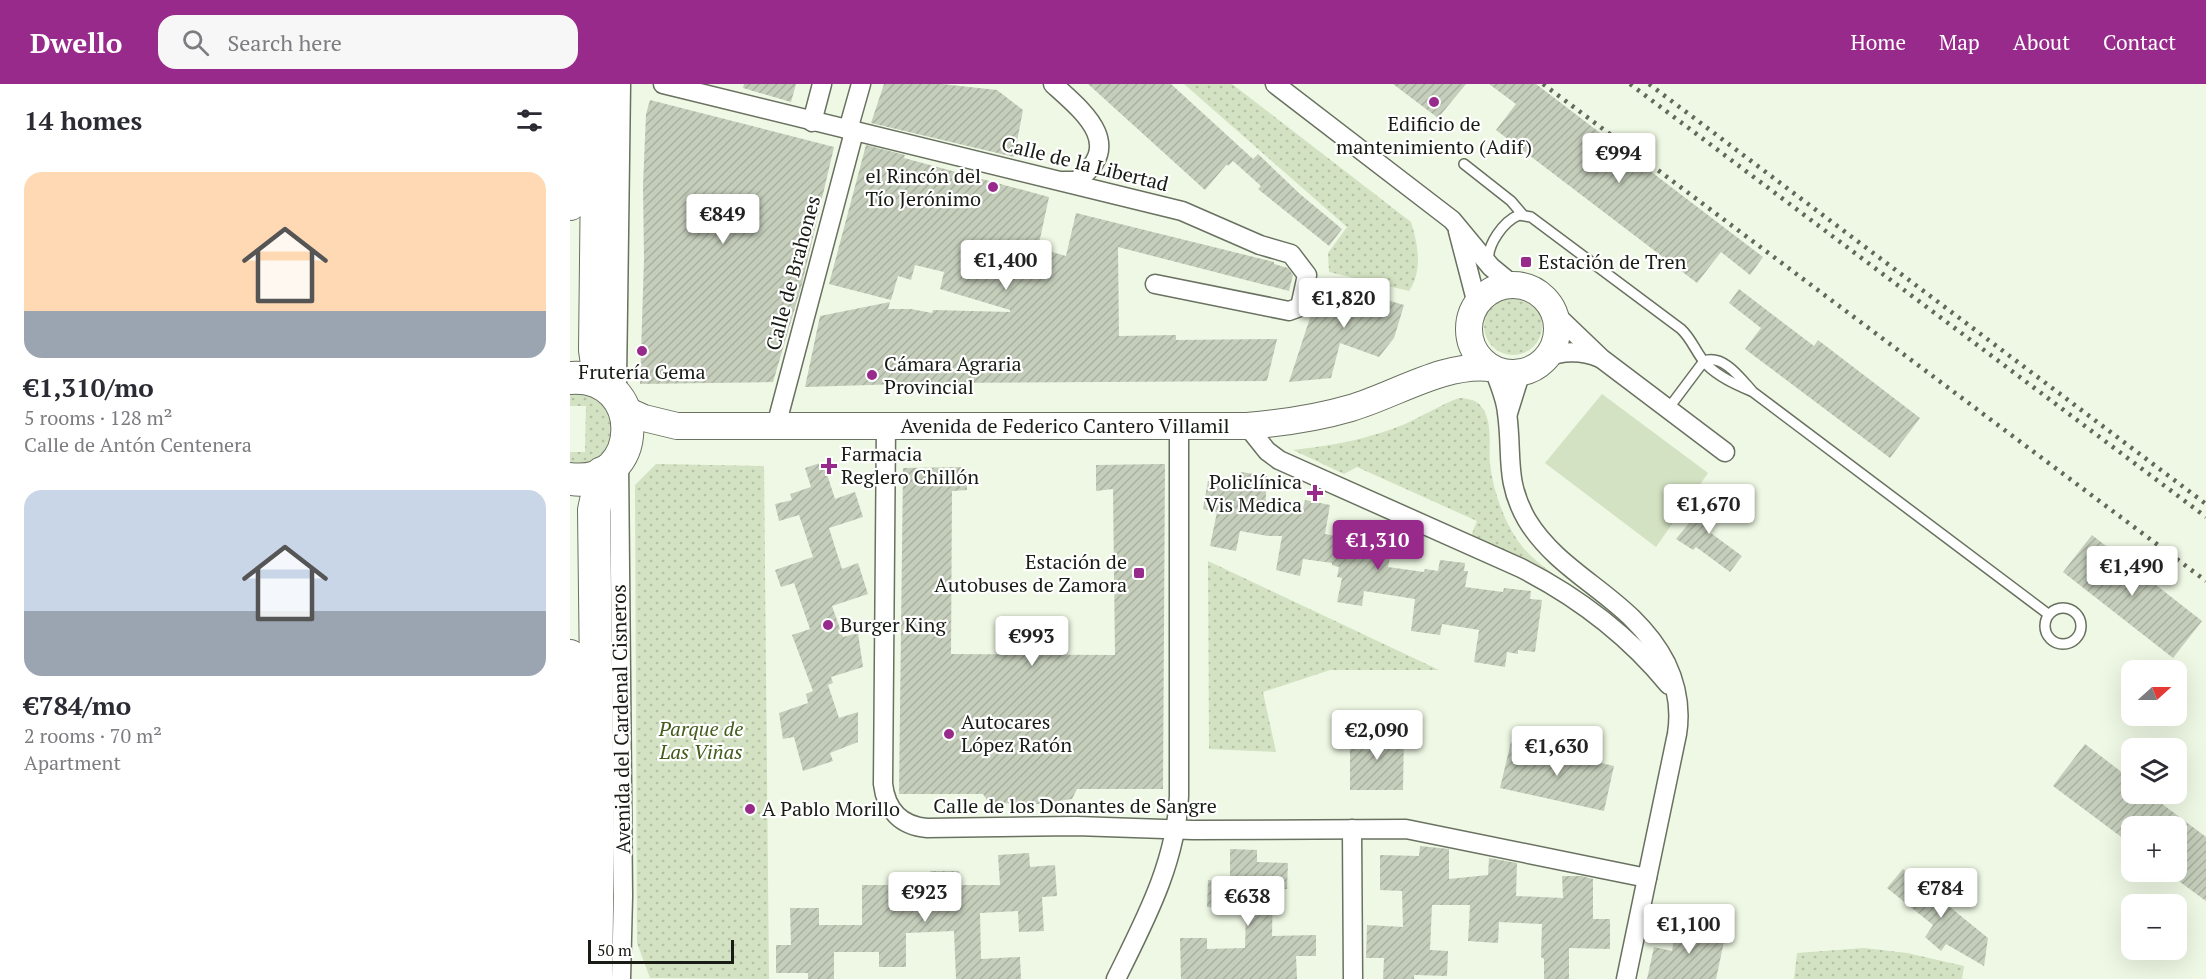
<!DOCTYPE html>
<meta charset="utf-8">
<style>
:root{--surface:#fff;--page:#f7f7f7;--text:#2b2b33;--muted:#7c7c81;--accent:#982a8b}
body{margin:0;font-family:"PT Serif",serif;background:var(--page);color:var(--text);height:100vh;display:flex;flex-direction:column;font-size:22px;white-space:nowrap}
*{box-sizing:border-box;margin:0}
p{font-size:20px;color:var(--muted)}
.icon{flex:none;width:33px;height:33px;fill:none;stroke:currentColor;stroke-width:2;stroke-linecap:round;stroke-linejoin:round}
.map{position:relative;flex:1;overflow:hidden}
.panel{display:flex;flex-direction:column;background:var(--surface);width:570px}
.panel>*{flex:none}
.needle{width:39px;rotate:69deg}
.controls{position:absolute;left:1551px;top:576px;display:grid;gap:12px}
.controls a{display:grid;place-items:center;width:66px;height:66px;border-radius:12px;background:var(--surface);box-shadow:0 6px 24px #0002;font-size:30px}
.scale{position:absolute;left:18px;bottom:15px;width:146px;box-sizing:border-box;padding-left:6px;border:3px solid #191c15;border-top:0;font-size:16px;line-height:21px;white-space:nowrap;color:#191c15;-webkit-text-stroke:4px #fff;paint-order:stroke}
.price{position:absolute;translate:-50% -51px;padding:0 14px;border-radius:6px;background:#fff;color:#222;font-size:20px;line-height:39px;filter:drop-shadow(0 2px 3px #0008)}
.price::after{content:'';position:absolute;left:50%;top:36px;width:18px;height:14px;margin-left:-9px;background:inherit;clip-path:polygon(0 0,100% 0,50% 100%)}
.price.selected{background:var(--accent);color:#fff}
ul{padding:0;list-style:none}
li{display:grid;align-content:center;gap:12px;height:318px;padding:0 24px}
li span{display:grid;place-items:center;height:186px;border-radius:18px;color:#555}
li>.icon{margin-inline-start:auto}
span .icon{width:108px;height:108px;fill:#fffc;stroke-width:1}
li b{font-size:26px}
h2{display:flex;justify-content:space-between;align-items:center;height:72px;padding:0 24px;font-size:26px}
header{display:flex;align-items:center;gap:36px;box-sizing:border-box;height:84px;padding:0 30px;background:var(--accent);color:#fff}
header strong{font-size:28px}
nav{display:flex;gap:33px;margin-inline-start:auto;font-size:21px}
.search{width:420px;height:54px;background:var(--page);display:flex;align-items:center;gap:15px;box-sizing:border-box;padding:0 21px;border-radius:18px;color:var(--muted);font-size:22px}
main{display:flex;flex:1;min-height:0}
.map>svg:first-child{display:block}
</style>
<header>
<strong>Dwello</strong>
<div class="search"><svg class="icon" aria-label="search" viewBox="0 0 24 24"><circle cx="10" cy="10" r="6"/><path d="M15 15l6 6"/></svg>Search here</div>
<nav><a>Home</a><a>Map</a><a>About</a><a>Contact</a></nav>
</header>
<main>
<section class="panel">
<h2>14 homes<svg class="icon" aria-label="filters" viewBox="0 0 24 24"><path d="M4 7h16M4 17h16"/><circle cx="9" cy="7" r="2"/><circle cx="15" cy="17" r="2"/></svg></h2>
<ul>
<li><span style="background:linear-gradient(#ffd9b3 75%,#9aa5b1 0)"><svg class="icon" aria-label="home" viewBox="0 0 24 24"><path d="M3 11l9-7 9 7M6 9v11h12V9"/></svg></span><div><b>€1,310/mo</b><p>5 rooms · 128 m²</p><p>Calle de Antón Centenera</p></div></li>
<li><span style="background:linear-gradient(#c9d6e8 65%,#9aa5b1 0)"><svg class="icon" aria-label="home" viewBox="0 0 24 24"><path d="M3 11l9-7 9 7M6 9v11h12V9"/></svg></span><div><b>€784/mo</b><p>2 rooms · 70 m²</p><p>Apartment</p></div></li>
</ul>
</section>
<div class="map">
<svg width="1636" height="895" viewBox="0 0 1636 895">
<defs>
<pattern id="park-dots" width="8" height="8" patternUnits="userSpaceOnUse" patternTransform="scale(1.5)"><rect width="8" height="8" fill="#d3e2c2"/><path d="M2 2h.1M6 6h.1" fill="none" stroke="#b5c1a6" stroke-width="1.8" stroke-linecap="round"/></pattern>
<pattern id="building-hatch" width="6" height="6" patternUnits="userSpaceOnUse" patternTransform="scale(1.5)"><rect width="6" height="6" fill="#c5cebb"/><path d="M-1 1l2-2M0 6l6-6M5 7l2-2" fill="none" stroke="#a9b0a0"/></pattern>
</defs>
<rect width="100%" height="100%" fill="#eff8e4"/>
<path fill="#d3e2c2" d="M 1032,310 L 1138,389 L 1086,463 L 975,379 Z"/>
<g fill="url(#park-dots)">
<path d="M 614,0 L 662,0 L 841,138 C 848,160 853,187 839,207 L 759,188 L 758,169 L 777,143 Z"/>
<circle cx="943" cy="242" r="29"/>
<path d="M 0,310 C 10,310 19,309 27,315 C 47,329 49,368 23,377 C 17,380 7,379 0,380 L 0,368 L 15,368 L 16,322 L 0,322 Z"/>
<path d="M 889,314 C 896,314 906,316 910,321 C 924,337 918,361 920,380 C 923,406 933,435 948,457 C 963,479 991,494 1012,511 L 901,452 L 907,437 L 787,383 L 774,390 L 723,366 C 761,362 799,355 835,340 C 853,332 870,321 889,314 Z"/>
<path d="M 86,380 L 194,382 L 199,895 L 80,894 L 67,859 L 65,401 Z"/>
<path d="M 638,477 L 869,586 L 760,586 L 693,608 L 706,668 L 639,665 Z"/>
<path d="M 1294,864 L 1337,869 L 1394,882 L 1392,895 L 1224,895 L 1227,869 Z"/>
</g>
<g fill="url(#building-hatch)">
<path d="M 174,0 L 226,0 L 221,18 L 173,4 Z"/>
<path d="M 314,0 L 372,0 L 427,6 L 453,26 L 444,73 L 301,39 Z"/>
<path d="M 518,0 L 601,0 L 683,75 L 688,70 L 730,110 L 772,145 L 759,162 L 688,105 L 691,102 L 663,77 L 658,82 L 657,80 L 635,106 Z"/>
<path d="M 823,0 L 896,0 L 868,34 Z"/>
<path d="M 919,0 L 966,0 L 1193,173 L 1180,191 L 1151,168 L 1127,199 L 926,46 L 946,20 Z"/>
<path d="M 80,16 L 264,63 L 232,200 L 203,298 L 70,300 L 74,175 L 73,102 L 76,30 Z"/>
<path d="M 296,61 L 335,71 L 334,74 L 479,113 L 468,164 L 496,172 L 506,129 L 704,178 L 704,180 L 718,184 L 723,191 L 719,207 L 548,163 L 549,252 L 606,251 L 606,256 L 707,255 L 697,297 L 364,299 L 235,303 L 250,232 L 320,218 L 318,225 L 341,225 L 362,229 L 363,226 L 440,228 L 440,226 L 370,205 L 374,188 L 345,181 L 341,196 L 328,192 L 321,216 L 259,200 Z"/>
<path d="M 752,197 L 834,221 L 824,254 L 809,273 L 770,259 L 761,294 L 719,298 Z"/>
<path d="M 1169,205 L 1244,262 L 1248,256 L 1350,334 L 1320,374 L 1175,265 L 1191,244 L 1159,219 Z"/>
<path d="M 253,378 L 265,415 L 285,408 L 293,433 L 259,444 L 272,485 L 288,479 L 298,510 L 262,522 L 273,553 L 288,549 L 293,583 L 261,593 L 263,599 L 258,601 L 269,634 L 288,628 L 288,658 L 260,669 L 263,677 L 233,687 L 224,653 L 213,655 L 209,629 L 238,619 L 236,610 L 243,607 L 222,551 L 240,545 L 224,499 L 211,503 L 205,486 L 243,473 L 229,431 L 209,437 L 205,420 L 222,416 L 220,410 L 241,403 L 235,384 Z"/>
<path d="M 595,380 L 593,705 L 507,705 L 502,715 L 461,721 L 418,718 L 413,710 L 329,710 L 333,384 L 396,383 L 397,406 L 382,407 L 381,570 L 545,571 L 543,405 L 526,407 L 526,381 Z"/>
<path d="M 671,388 L 697,392 L 695,426 L 732,430 L 735,416 L 760,421 L 755,450 L 797,458 L 799,449 L 824,453 L 818,483 L 854,488 L 855,485 L 868,487 L 870,476 L 895,479 L 894,487 L 898,487 L 895,503 L 933,508 L 934,504 L 961,507 L 960,515 L 972,516 L 965,568 L 948,566 L 948,570 L 937,568 L 935,583 L 904,578 L 909,546 L 872,540 L 870,551 L 841,547 L 845,515 L 794,507 L 792,522 L 767,518 L 772,494 L 767,493 L 769,483 L 762,481 L 762,479 L 733,475 L 730,492 L 706,486 L 712,452 L 698,452 L 670,447 L 666,467 L 640,462 L 647,428 L 633,425 L 638,397 L 666,402 Z"/>
<path d="M 1142,411 L 1157,423 L 1138,447 L 1172,472 L 1160,488 L 1126,463 L 1123,466 L 1106,455 Z"/>
<path d="M 1522,451 L 1632,537 L 1603,574 L 1493,488 Z"/>
<path d="M 780,648 L 834,649 L 833,706 L 780,706 Z"/>
<path d="M 941,658 L 1044,682 L 1034,727 L 930,704 Z"/>
<path d="M 1515,660 L 1562,696 L 1562,710 L 1579,710 L 1636,753 L 1636,817 L 1606,795 L 1606,742 L 1562,742 L 1562,761 L 1483,702 Z"/>
<path d="M 850,762 L 879,765 L 879,795 L 918,791 L 919,774 L 947,779 L 946,812 L 993,814 L 992,792 L 1011,792 L 1023,795 L 1023,835 L 1040,835 L 1040,865 L 999,864 L 999,895 L 974,895 L 974,875 L 971,873 L 972,840 L 929,838 L 928,859 L 898,857 L 900,821 L 862,821 L 860,866 L 878,867 L 877,892 L 844,891 L 844,895 L 813,895 L 814,874 L 796,874 L 797,841 L 833,843 L 832,807 L 810,806 L 810,771 L 849,772 Z"/>
<path d="M 660,765 L 687,766 L 687,778 L 718,779 L 717,805 L 703,805 L 702,852 L 746,851 L 746,872 L 726,872 L 727,895 L 611,895 L 610,854 L 637,854 L 637,865 L 675,864 L 676,825 L 637,823 L 638,796 L 660,797 Z"/>
<path d="M 459,769 L 460,783 L 485,781 L 487,812 L 472,813 L 474,847 L 449,848 L 448,827 L 410,829 L 411,875 L 450,873 L 451,895 L 386,895 L 384,847 L 336,849 L 336,883 L 309,883 L 309,868 L 264,868 L 264,895 L 238,895 L 238,889 L 206,889 L 206,861 L 221,861 L 220,824 L 249,824 L 249,841 L 292,841 L 292,801 L 318,801 L 319,823 L 361,825 L 360,787 L 389,787 L 390,801 L 430,801 L 428,771 Z"/>
<path d="M 1333,785 L 1418,854 L 1414,882 L 1376,860 L 1371,867 L 1355,853 L 1363,841 L 1317,804 Z"/>
<path d="M 1107,837 L 1156,848 L 1146,895 L 1077,895 L 1084,863 L 1102,867 Z"/>
</g>
<g fill="none" stroke-linecap="round" stroke-linejoin="round">
<defs>
<g id="lane">
<path d="M 894,80 L 941,117 L 953,131"/>
<path d="M 919,178 C 916,161 934,137 949,131 L 961,133 L 1111,245 C 1122,255 1126,269 1136,280 C 1149,293 1165,300 1181,307"/>
<path d="M 1098,325 L 1134,277 C 1154,270 1171,295 1183,308 L 1478,530"/>
<circle cx="1493" cy="542" r="18"/>
</g>
<g id="street">
<path d="M 93,0 L 612,127 L 690,161 L 721,170 L 737,191 L 730,223 L 719,227 L 585,200"/>
<path d="M 483,0 C 514,28 556,61 506,97 L 493,97"/>
<path d="M 705,0 L 882,136 L 921,183 L 943,201"/>
<path d="M 242,38 L 252,0"/>
<path d="M 278,46 L 291,0"/>
<path d="M 888,147 L 907,220"/>
<path d="M 984,229 L 1032,275 L 1155,368"/>
<path d="M 976,274 C 992,266 1013,267 1030,274"/>
<path d="M 924,286 C 929,299 936,315 937,329 C 943,370 934,396 957,436 C 992,494 1062,513 1096,579 C 1107,602 1111,625 1107,650 L 1056,895"/>
<path d="M 48,315 L 47,298 L 51,0"/>
<path d="M 938,329 L 948,297 L 953,288"/>
<path d="M 316,341 L 313,700 C 316,726 331,742 357,744 L 506,742 L 623,746 L 836,745 L 1077,794"/>
<path d="M 206,342 L 284,48"/>
<path d="M 677,342 L 697,367 L 709,376 L 951,484 C 1008,513 1058,551 1099,601"/>
<path d="M 49,375 L 53,812 L 51,895"/>
<path d="M 782,745 L 783,895"/>
<path d="M 546,895 C 575,836 606,779 609,712 L 609,342"/>
</g>
<g id="secondary">
<circle cx="943" cy="245" r="44"/>
<path d="M 54,325 L 74,334 L 107,342 L 677,342 C 712,339 747,334 781,324 C 825,311 874,279 920,284"/>
</g>
<g id="highway">
<path d="M 28,0 L 25,266 L 28,287 L 32,300"/>
<path d="M 0,120 L 1,0"/>
<path d="M 0,294 C 78,288 75,405 0,395"/>
<path d="M 0,572 L 4,828 L 1,895"/>
<path d="M 26,895 L 28,755 L 24,426 L 32,389"/>
</g>
</defs>
<use href="#lane" stroke="#697160" stroke-width="12"/>
<use href="#street" stroke="#697160" stroke-width="21"/>
<use href="#secondary" stroke="#697160" stroke-width="28"/>
<use href="#highway" stroke="#697160" stroke-width="34"/>
<use href="#lane" stroke="#fff" stroke-width="9"/>
<use href="#street" stroke="#fff" stroke-width="18"/>
<use href="#secondary" stroke="#fff" stroke-width="26"/>
<use href="#highway" stroke="#fff" stroke-width="32"/>
<g stroke="#62685c" stroke-width="4.5" stroke-dasharray="3 6" stroke-linecap="butt">
<path d="M 973,0 L 1636,497"/>
<path d="M 1060,0 L 1636,433"/>
<path d="M 1079,0 L 1636,420"/>
</g>
</g>
<g fill="#982a8b" stroke="#fff" stroke-width="2">
<circle cx="864" cy="18" r="6"/>
<circle cx="423" cy="103" r="6"/>
<rect x="950" y="172" width="12" height="12" rx="3"/>
<circle cx="72" cy="267" r="6"/>
<circle cx="302" cy="291" r="6"/>
<path d="M256 373h6v6h6v6h-6v6h-6v-6h-6v-6h6z"/>
<path d="M742 400h6v6h6v6h-6v6h-6v-6h-6v-6h6z"/>
<rect x="563" y="483" width="12" height="12" rx="3"/>
<circle cx="258" cy="541" r="6"/>
<circle cx="379" cy="650" r="6"/>
<circle cx="180" cy="725" r="6"/>
</g>
<g text-anchor="middle" stroke-width="4.5" stroke-linejoin="round" paint-order="stroke">
<g font-size="20" fill="#191c15" stroke="#fff" text-anchor="start">
<text x="864" y="47" text-anchor="middle">Edificio de<tspan x="864" dy="23">mantenimiento (Adif)</tspan></text>
<text x="411" y="99" text-anchor="end">el Rincón del<tspan x="411" dy="23">Tío Jerónimo</tspan></text>
<text x="968" y="185">Estación de Tren</text>
<text x="314" y="287">Cámara Agraria<tspan x="314" dy="23">Provincial</tspan></text>
<text x="72" y="295" text-anchor="middle">Frutería Gema</text>
<text x="271" y="377">Farmacia<tspan x="271" dy="23">Reglero Chillón</tspan></text>
<text x="732" y="405" text-anchor="end">Policlínica<tspan x="732" dy="23">Vis Medica</tspan></text>
<text x="557" y="485" text-anchor="end">Estación de<tspan x="557" dy="23">Autobuses de Zamora</tspan></text>
<text x="270" y="548">Burger King</text>
<text x="391" y="645">Autocares<tspan x="391" dy="23">López Ratón</tspan></text>
<text x="192" y="732">A Pablo Morillo</text>
</g>
<g font-size="20" fill="#191c15" stroke="#fff">
<text transform="translate(515 80) rotate(14)" y="7">Calle de la Libertad</text>
<text transform="translate(223 189) rotate(-75)" y="7">Calle de Brahones</text>
<text x="495" y="349">Avenida de Federico Cantero Villamil</text>
<text transform="translate(51 635) rotate(-91)" y="7">Avenida del Cardenal Cisneros</text>
<text x="505" y="729">Calle de los Donantes de Sangre</text>
</g>
<g font-size="20" font-style="italic" fill="#435c1c" stroke="#fff">
<text x="131" y="652">Parque de<tspan x="131" dy="23">Las Viñas</tspan></text>
</g>
</g>
</svg>
<div class="controls">
<a><svg class="needle" viewBox="-14 -14 28 28"><path d="M0-13l5 13h-10z" fill="#e53935"/><path d="M0 13l5-13h-10z" fill="#7c7c81"/></svg></a>
<a><svg class="icon" aria-label="layers" viewBox="0 0 24 24"><path d="M12 4l9 5-9 5-9-5zM3 14l9 5 9-5"/></svg></a>
<a>+</a>
<a>−</a>
</div>
<div class="scale">50 m</div>
<b class="price" style="left:1049px;top:100px">€994</b>
<b class="price" style="left:153px;top:161px">€849</b>
<b class="price" style="left:436px;top:207px">€1,400</b>
<b class="price" style="left:774px;top:245px">€1,820</b>
<b class="price" style="left:1139px;top:451px">€1,670</b>
<b class="price selected" style="left:808px;top:487px">€1,310</b>
<b class="price" style="left:1562px;top:513px">€1,490</b>
<b class="price" style="left:462px;top:583px">€993</b>
<b class="price" style="left:807px;top:677px">€2,090</b>
<b class="price" style="left:987px;top:693px">€1,630</b>
<b class="price" style="left:1371px;top:835px">€784</b>
<b class="price" style="left:355px;top:839px">€923</b>
<b class="price" style="left:678px;top:843px">€638</b>
<b class="price" style="left:1119px;top:871px">€1,100</b>
</div>
</main>
